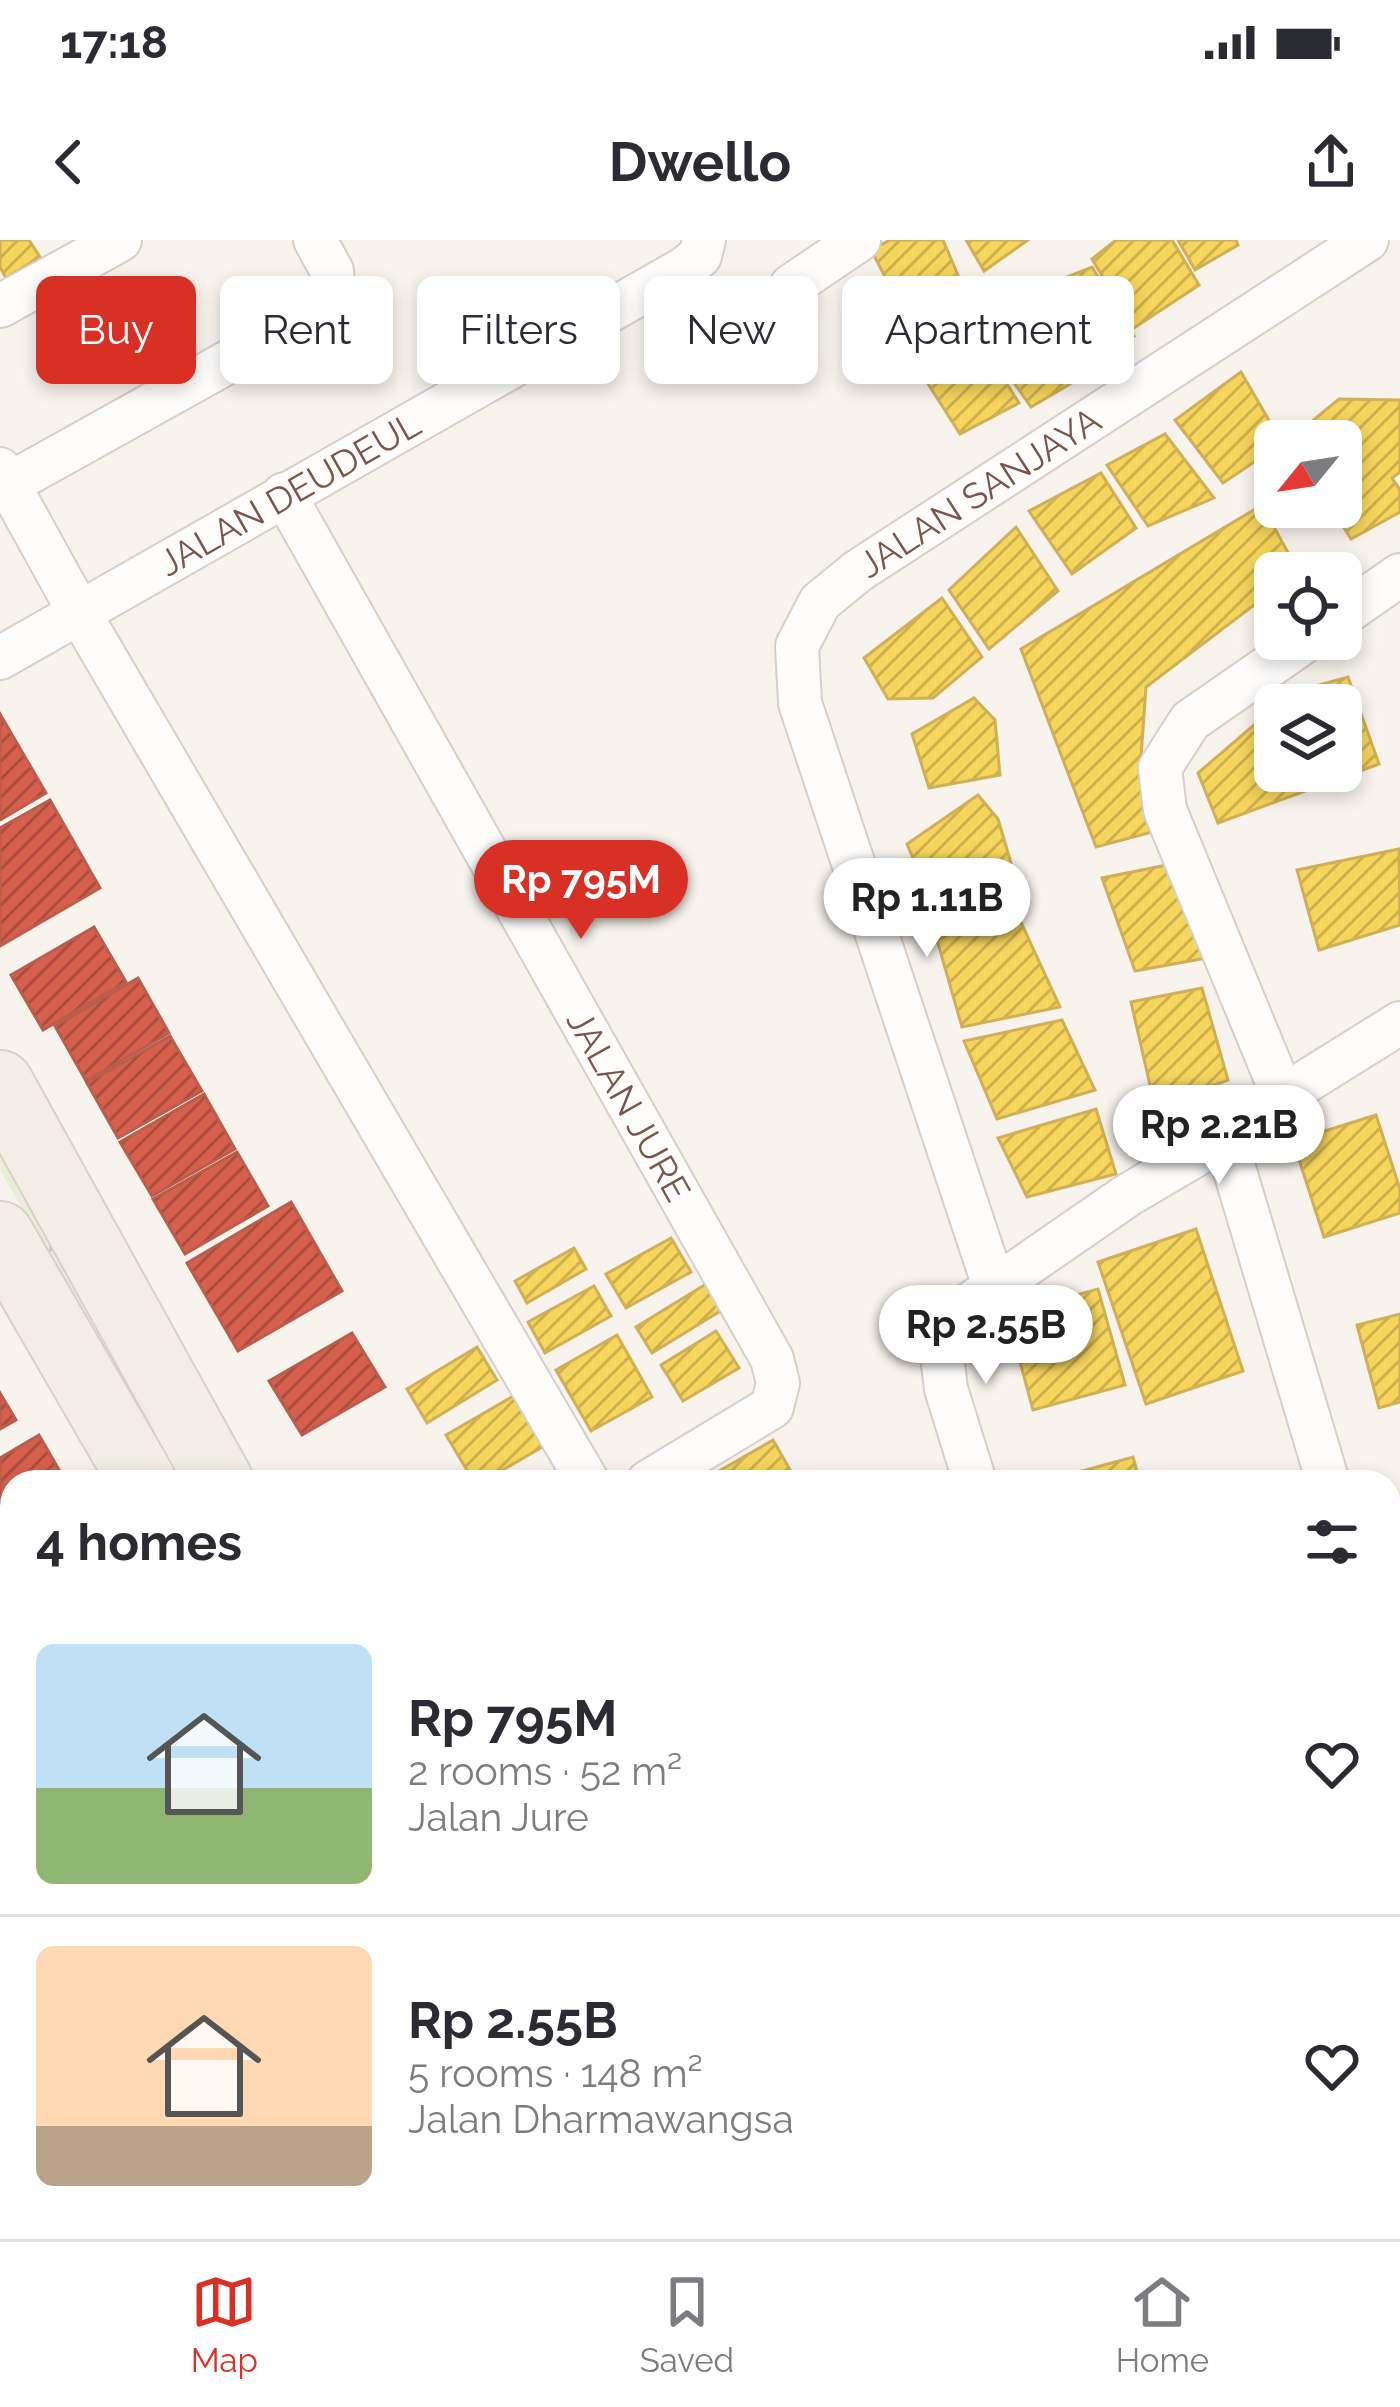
<!DOCTYPE html>
<meta charset="utf-8">
<style>
:root{--surface:#fff;--page:#f7f7f7;--text:#2b2b33;--muted:#7c7c81;--line:#e1e1e2;--accent:#d93025}
body{margin:0;font-family:Raleway,sans-serif;background:var(--page);color:var(--text);height:100vh;display:flex;flex-direction:column;font-size:45px;white-space:nowrap}
*{box-sizing:border-box;margin:0}
p{font-size:39px;color:var(--muted)}
.icon{flex:none;width:66px;height:66px;fill:none;stroke:currentColor;stroke-width:2;stroke-linecap:round;stroke-linejoin:round}
.map{position:relative;flex:1;overflow:hidden}
.sheet{position:absolute;left:0px;top:1230px;width:1401px;height:771px;display:flex;flex-direction:column;background:var(--surface);border-radius:36px 36px 0 0;box-shadow:0 6px 18px #0003}
.sheet>*{flex:none}
.hud{position:absolute;left:36px;top:36px;width:1329px;height:108px;display:flex;gap:24px}
.needle{width:78px;rotate:240deg}
.fabs{position:absolute;left:1254px;top:180px;display:grid;gap:24px}
.fabs a{display:grid;place-items:center;width:108px;height:108px;border-radius:18px;background:var(--surface);box-shadow:0 6px 18px #0003;font-size:60px}
.price{position:absolute;translate:-50% -102px;padding:0 27px;border-radius:42px;background:#fff;color:#222;font-size:39px;line-height:78px;filter:drop-shadow(0 3px 6px #0008)}
.price::after{content:'';position:absolute;left:50%;top:72px;width:36px;height:27px;margin-left:-18px;background:inherit;clip-path:polygon(0 0,100% 0,50% 100%)}
.price.on{background:var(--accent);color:#fff}
ul{padding:0;list-style:none}
li{display:flex;align-items:center;gap:36px;height:300px;padding:0 36px}
li+li{border-top:3px solid var(--line)}
li span{display:grid;place-items:center;flex:none;width:336px;height:240px;border-radius:18px;color:#555}
li>.icon{margin-inline-start:auto}
span .icon{width:144px;height:144px;fill:#fffc;stroke-width:1}
li b{font-size:51px}
h2{display:flex;justify-content:space-between;align-items:center;height:144px;padding:0 36px;font-size:51px}
.chip{padding:0 42px;border-radius:18px;background:var(--surface);box-shadow:0 6px 18px #0003;font-size:42px;line-height:108px}
.chip.on{background:var(--accent);color:#fff}
.status{display:flex;justify-content:space-between;align-items:center;height:84px;padding:0 60px;background:var(--surface);direction:ltr}
.status svg{height:33px;fill:currentColor}
header{display:flex;justify-content:space-between;align-items:center;height:156px;padding:0 36px;background:var(--surface);font-size:54px;font-weight:700}
.tab-bar{display:flex;justify-content:space-around;align-items:center;height:168px;border-top:3px solid var(--line);background:var(--surface);font-size:33px;color:var(--muted)}
.tab-bar a{display:grid;justify-items:center;gap:6px}
.tab-bar .on{color:var(--accent)}
.map>svg:first-child{display:block}
</style>
<div class="status"><b>17:18</b><svg viewBox="0 0 49 12"><path d="M0 12V9h3v3zM5 12V6h3v6zM10 12V3h3v9zM15 12V0h3v12zM26 1h20v11H26zM47 4h2v5h-2z"/></svg></div>
<header><svg class="icon" aria-label="back" viewBox="0 0 24 24"><path d="M15 5l-7 7 7 7"/></svg>Dwello<svg class="icon" aria-label="share" viewBox="0 0 24 24"><path d="M12 15V3M7 8l5-5 5 5M5 13v7h14v-7"/></svg></header>
<div class="map">
<svg width="1400" height="1999" viewBox="0 0 1400 1999">
<defs>
<pattern id="grass-tufts" width="24" height="20" patternUnits="userSpaceOnUse" patternTransform="scale(3)"><rect width="24" height="20" fill="#e8efd7"/><path d="M3 7l-1-3M5 7V3M7 7l1-3M15 17l-1-3M17 17v-4M19 17l1-3" fill="none" stroke="#c1c4b0"/></pattern>
<pattern id="homes-hatch" width="6" height="6" patternUnits="userSpaceOnUse" patternTransform="scale(3)"><rect width="6" height="6" fill="#f6d55c"/><path d="M-1 1l2-2M0 6l6-6M5 7l2-2" fill="none" stroke="#ccb04e"/></pattern>
<pattern id="shops-hatch" width="6" height="6" patternUnits="userSpaceOnUse" patternTransform="scale(3)"><rect width="6" height="6" fill="#d6604d"/><path d="M-1 1l2-2M0 6l6-6M5 7l2-2" fill="none" stroke="#aa4e3f"/></pattern>
<pattern id="building-hatch" width="6" height="6" patternUnits="userSpaceOnUse" patternTransform="scale(3)"><rect width="6" height="6" fill="#e5dad4"/><path d="M-1 1l2-2M0 6l6-6M5 7l2-2" fill="none" stroke="#beb4ae"/></pattern>
</defs>
<rect width="100%" height="100%" fill="#f8f3ed"/>
<g fill="url(#grass-tufts)">
<path d="M 0,906 L 193,1242 L 179,1242 L 0,930 Z"/>
<path d="M 1033,1989 L 1151,1989 L 1154,1999 L 1005,1999 Z"/>
</g>
<g fill="url(#homes-hatch)" stroke="#d0af57" stroke-width="3">
<path d="M 0,0 L 29,0 L 40,17 L 6,38 L 0,27 Z"/>
<path d="M 890,0 L 943,0 L 966,54 L 913,90 L 871,10 Z"/>
<path d="M 966,0 L 1028,0 L 984,31 Z"/>
<path d="M 1116,0 L 1172,0 L 1199,45 L 1134,88 L 1092,19 Z"/>
<path d="M 1178,0 L 1236,0 L 1238,5 L 1195,30 Z"/>
<path d="M 1092,27 L 1134,96 L 1086,121 L 1032,51 Z"/>
<path d="M 1028,49 L 1082,137 L 1031,167 L 967,76 Z"/>
<path d="M 972,89 L 1019,163 L 960,194 L 916,125 Z"/>
<path d="M 1241,132 L 1281,201 L 1275,201 L 1275,208 L 1223,243 L 1175,180 Z"/>
<path d="M 1339,159 L 1400,160 L 1400,232 L 1392,238 L 1400,250 L 1400,272 L 1351,299 L 1331,267 L 1341,267 L 1341,201 L 1288,201 Z"/>
<path d="M 1165,194 L 1214,258 L 1148,286 L 1107,225 Z"/>
<path d="M 1101,233 L 1136,288 L 1072,334 L 1029,271 Z"/>
<path d="M 1262,265 L 1298,331 L 1275,333 L 1275,349 L 1146,447 L 1141,517 L 1167,588 L 1096,607 L 1021,409 Z"/>
<path d="M 1016,287 L 1058,351 L 989,409 L 949,350 Z"/>
<path d="M 942,358 L 982,417 L 933,458 L 888,459 L 864,418 Z"/>
<path d="M 1348,437 L 1379,524 L 1218,583 L 1198,533 L 1275,467 L 1275,531 L 1341,531 L 1341,465 L 1277,465 L 1290,453 Z"/>
<path d="M 974,458 L 995,480 L 1000,535 L 929,548 L 912,494 Z"/>
<path d="M 978,555 L 998,579 L 1019,650 L 942,686 L 907,604 Z"/>
<path d="M 1399,609 L 1400,685 L 1319,710 L 1297,630 Z"/>
<path d="M 1172,624 L 1206,718 L 1135,731 L 1102,638 Z"/>
<path d="M 1013,665 L 1060,767 L 962,787 L 937,700 Z"/>
<path d="M 1202,748 L 1228,840 L 1155,867 L 1131,762 Z"/>
<path d="M 1062,780 L 1095,850 L 997,879 L 964,801 Z"/>
<path d="M 1096,869 L 1116,934 L 1027,957 L 998,898 Z"/>
<path d="M 1376,875 L 1400,949 L 1400,973 L 1324,997 L 1293,901 Z"/>
<path d="M 1196,989 L 1243,1131 L 1146,1164 L 1098,1022 Z"/>
<path d="M 671,998 L 691,1032 L 626,1068 L 606,1034 Z"/>
<path d="M 574,1008 L 586,1029 L 527,1063 L 515,1041 Z"/>
<path d="M 706,1044 L 722,1070 L 652,1113 L 636,1087 Z"/>
<path d="M 594,1046 L 611,1076 L 545,1113 L 528,1082 Z"/>
<path d="M 1098,1049 L 1125,1145 L 1033,1170 L 1007,1074 Z"/>
<path d="M 1400,1074 L 1400,1162 L 1379,1168 L 1357,1085 Z"/>
<path d="M 716,1091 L 739,1128 L 683,1161 L 661,1125 Z"/>
<path d="M 617,1095 L 652,1157 L 591,1191 L 556,1130 Z"/>
<path d="M 477,1107 L 497,1140 L 427,1183 L 407,1149 Z"/>
<path d="M 515,1155 L 544,1206 L 482,1242 L 474,1242 L 446,1195 Z"/>
<path d="M 773,1200 L 797,1242 L 700,1242 Z"/>
<path d="M 1133,1217 L 1140,1242 L 1057,1242 L 1056,1238 Z"/>
<path d="M 12,1737 L 12,1785 L 0,1792 L 0,1744 Z"/>
<path d="M 12,1811 L 12,1843 L 0,1817 Z"/>
<path d="M 1400,1812 L 1400,1896 L 1389,1899 L 1389,1815 Z"/>
<path d="M 11,1858 L 12,1898 L 0,1905 L 0,1866 Z"/>
<path d="M 1400,1907 L 1400,1994 L 1363,1999 L 1360,1989 L 1389,1989 L 1389,1909 Z"/>
<path d="M 28,1989 L 143,1989 L 145,1994 L 139,1999 L 16,1999 L 14,1996 Z"/>
<path d="M 1230,1989 L 1343,1989 L 1346,1999 L 1233,1999 Z"/>
</g>
<g fill="url(#shops-hatch)" stroke="#ba5d4c" stroke-width="3">
<path d="M 0,474 L 46,553 L 0,580 Z"/>
<path d="M 50,560 L 100,648 L 0,706 L 0,588 Z"/>
<path d="M 94,687 L 126,742 L 43,790 L 11,735 Z"/>
<path d="M 138,738 L 169,793 L 86,841 L 55,786 Z"/>
<path d="M 170,796 L 202,851 L 118,898 L 87,843 Z"/>
<path d="M 204,854 L 235,909 L 152,956 L 120,902 Z"/>
<path d="M 237,912 L 268,966 L 185,1014 L 153,959 Z"/>
<path d="M 291,962 L 342,1051 L 238,1111 L 187,1023 Z"/>
<path d="M 352,1093 L 385,1147 L 302,1195 L 269,1141 Z"/>
<path d="M 0,1153 L 16,1180 L 0,1189 Z"/>
<path d="M 39,1195 L 66,1242 L 12,1242 L 12,1284 L 0,1290 L 0,1218 Z"/>
<path d="M 12,1302 L 12,1379 L 0,1357 L 0,1309 Z"/>
<path d="M 730,1989 L 812,1989 L 785,1999 L 720,1999 L 718,1994 Z"/>
<path d="M 814,1989 L 825,1989 L 829,1999 L 787,1999 Z"/>
</g>
<g fill="url(#building-hatch)" stroke="#e1d5cf" stroke-width="3">
<path d="M 12,1481 L 12,1539 L 0,1546 L 0,1488 Z"/>
<path d="M 285,1989 L 307,1989 L 312,1999 L 263,1999 Z"/>
<path d="M 321,1989 L 429,1989 L 409,1999 L 326,1999 Z"/>
</g>
<g fill="none" stroke-linecap="round" stroke-linejoin="round">
<defs>
<g id="street">
<path d="M 791,46 L 859,0"/>
<path d="M 0,66 L 120,0"/>
<path d="M 0,229 L 80,374 L 588,1242"/>
<path d="M 0,249 L 316,73 L 334,59 L 332,31 L 315,0"/>
<path id="s1" d="M 284,254 L 772,1119 L 778,1143 L 772,1167 L 648,1242"/>
<path d="M 1341,376 L 1400,335"/>
<path id="s2" d="M 0,418 L 685,28 L 700,16 L 704,0"/>
<path d="M 1283,856 L 1165,570 L 1160,528 L 1190,481 L 1308,399"/>
<path d="M 1225,898 L 1328,1242"/>
<path id="s3" d="M 994,1046 L 800,463 L 797,406 L 820,362 L 858,331 L 1367,0"/>
<path d="M 975,1242 L 946,1149 L 941,1107 L 957,1073 L 1128,955 L 1225,898 L 1283,856 L 1400,783"/>
<path d="M 1389,1283 L 1400,1279"/>
<path d="M 0,1412 L 12,1405"/>
<path d="M 1389,1473 L 1400,1517"/>
<path d="M 0,1619 L 12,1642"/>
<path d="M 0,1937 L 12,1930"/>
<path d="M 174,1989 L 179,1999"/>
<path d="M 1197,1989 L 1200,1999"/>
</g>
<g id="primary">
<path d="M 0,844 L 220,1242"/>
<path d="M 0,995 L 143,1242"/>
<path d="M 511,1989 L 516,1999"/>
<path d="M 574,1989 L 578,1999"/>
</g>
</defs>
<use href="#street" stroke="#d8ceca" stroke-width="46"/>
<use href="#primary" stroke="#dacfca" stroke-width="70"/>
<use href="#street" stroke="#fefdfc" stroke-width="42"/>
<use href="#primary" stroke="#f4ede6" stroke-width="66"/>
</g>
<g text-anchor="middle" stroke-width="12" stroke-linejoin="round" paint-order="stroke">
<g font-size="36" fill="#79554a" stroke="#fff7f0">
<text dy="13" stroke="none"><textPath href="#s3" startOffset="915">JALAN SANJAYA</textPath></text>
<text dy="13" stroke="none"><textPath href="#s2" startOffset="333">JALAN DEUDEUL</textPath></text>
<text dy="13" stroke="none"><textPath href="#s1" startOffset="702">JALAN JURE</textPath></text>
</g>
</g>
</svg>
<div class="fabs">
<a><svg class="needle" viewBox="-14 -14 28 28"><path d="M0-13l5 13h-10z" fill="#e53935"/><path d="M0 13l5-13h-10z" fill="#7c7c81"/></svg></a>
<a><svg class="icon" aria-label="locate" viewBox="0 0 24 24"><circle cx="12" cy="12" r="6"/><path d="M12 2v4M12 18v4M2 12h4M18 12h4"/></svg></a>
<a><svg class="icon" aria-label="layers" viewBox="0 0 24 24"><path d="M12 4l9 5-9 5-9-5zM3 14l9 5 9-5"/></svg></a>
</div>
<b class="price on" style="left:581px;top:702px">Rp 795M</b>
<b class="price" style="left:927px;top:720px">Rp 1.11B</b>
<b class="price" style="left:1219px;top:947px">Rp 2.21B</b>
<b class="price" style="left:986px;top:1147px">Rp 2.55B</b>
<div class="hud">
<a class="chip on">Buy</a>
<a class="chip">Rent</a>
<a class="chip">Filters</a>
<a class="chip">New</a>
<a class="chip">Apartment</a>
</div>
<section class="sheet">
<h2>4 homes<svg class="icon" aria-label="filters" viewBox="0 0 24 24"><path d="M4 7h16M4 17h16"/><circle cx="9" cy="7" r="2"/><circle cx="15" cy="17" r="2"/></svg></h2>
<ul>
<li><span style="background:linear-gradient(#bfe0f5 60%,#8fb573 0)"><svg class="icon" aria-label="home" viewBox="0 0 24 24"><path d="M3 11l9-7 9 7M6 9v11h12V9"/></svg></span><div><b>Rp 795M</b><p>2 rooms · 52 m²</p><p>Jalan Jure</p></div><svg class="icon" aria-label="heart" viewBox="0 0 24 24"><path d="M12 20l-8-8c-3-5 5-10 8-4 3-6 11-1 8 4z"/></svg></li>
<li><span style="background:linear-gradient(#ffd9b3 75%,#b9a48a 0)"><svg class="icon" aria-label="home" viewBox="0 0 24 24"><path d="M3 11l9-7 9 7M6 9v11h12V9"/></svg></span><div><b>Rp 2.55B</b><p>5 rooms · 148 m²</p><p>Jalan Dharmawangsa</p></div><svg class="icon" aria-label="heart" viewBox="0 0 24 24"><path d="M12 20l-8-8c-3-5 5-10 8-4 3-6 11-1 8 4z"/></svg></li>
</ul>
</section>
</div>
<nav class="tab-bar">
<a class="on"><svg class="icon" aria-label="map" viewBox="0 0 24 24"><path d="M3 6l6-2 6 2 6-2v14l-6 2-6-2-6 2zM9 4v14M15 6v14"/></svg>Map</a>
<a><svg class="icon" aria-label="saved" viewBox="0 0 24 24"><path d="M7 4h10v16l-5-4-5 4z"/></svg>Saved</a>
<a><svg class="icon" aria-label="home" viewBox="0 0 24 24"><path d="M3 11l9-7 9 7M6 9v11h12V9"/></svg>Home</a>
</nav>
